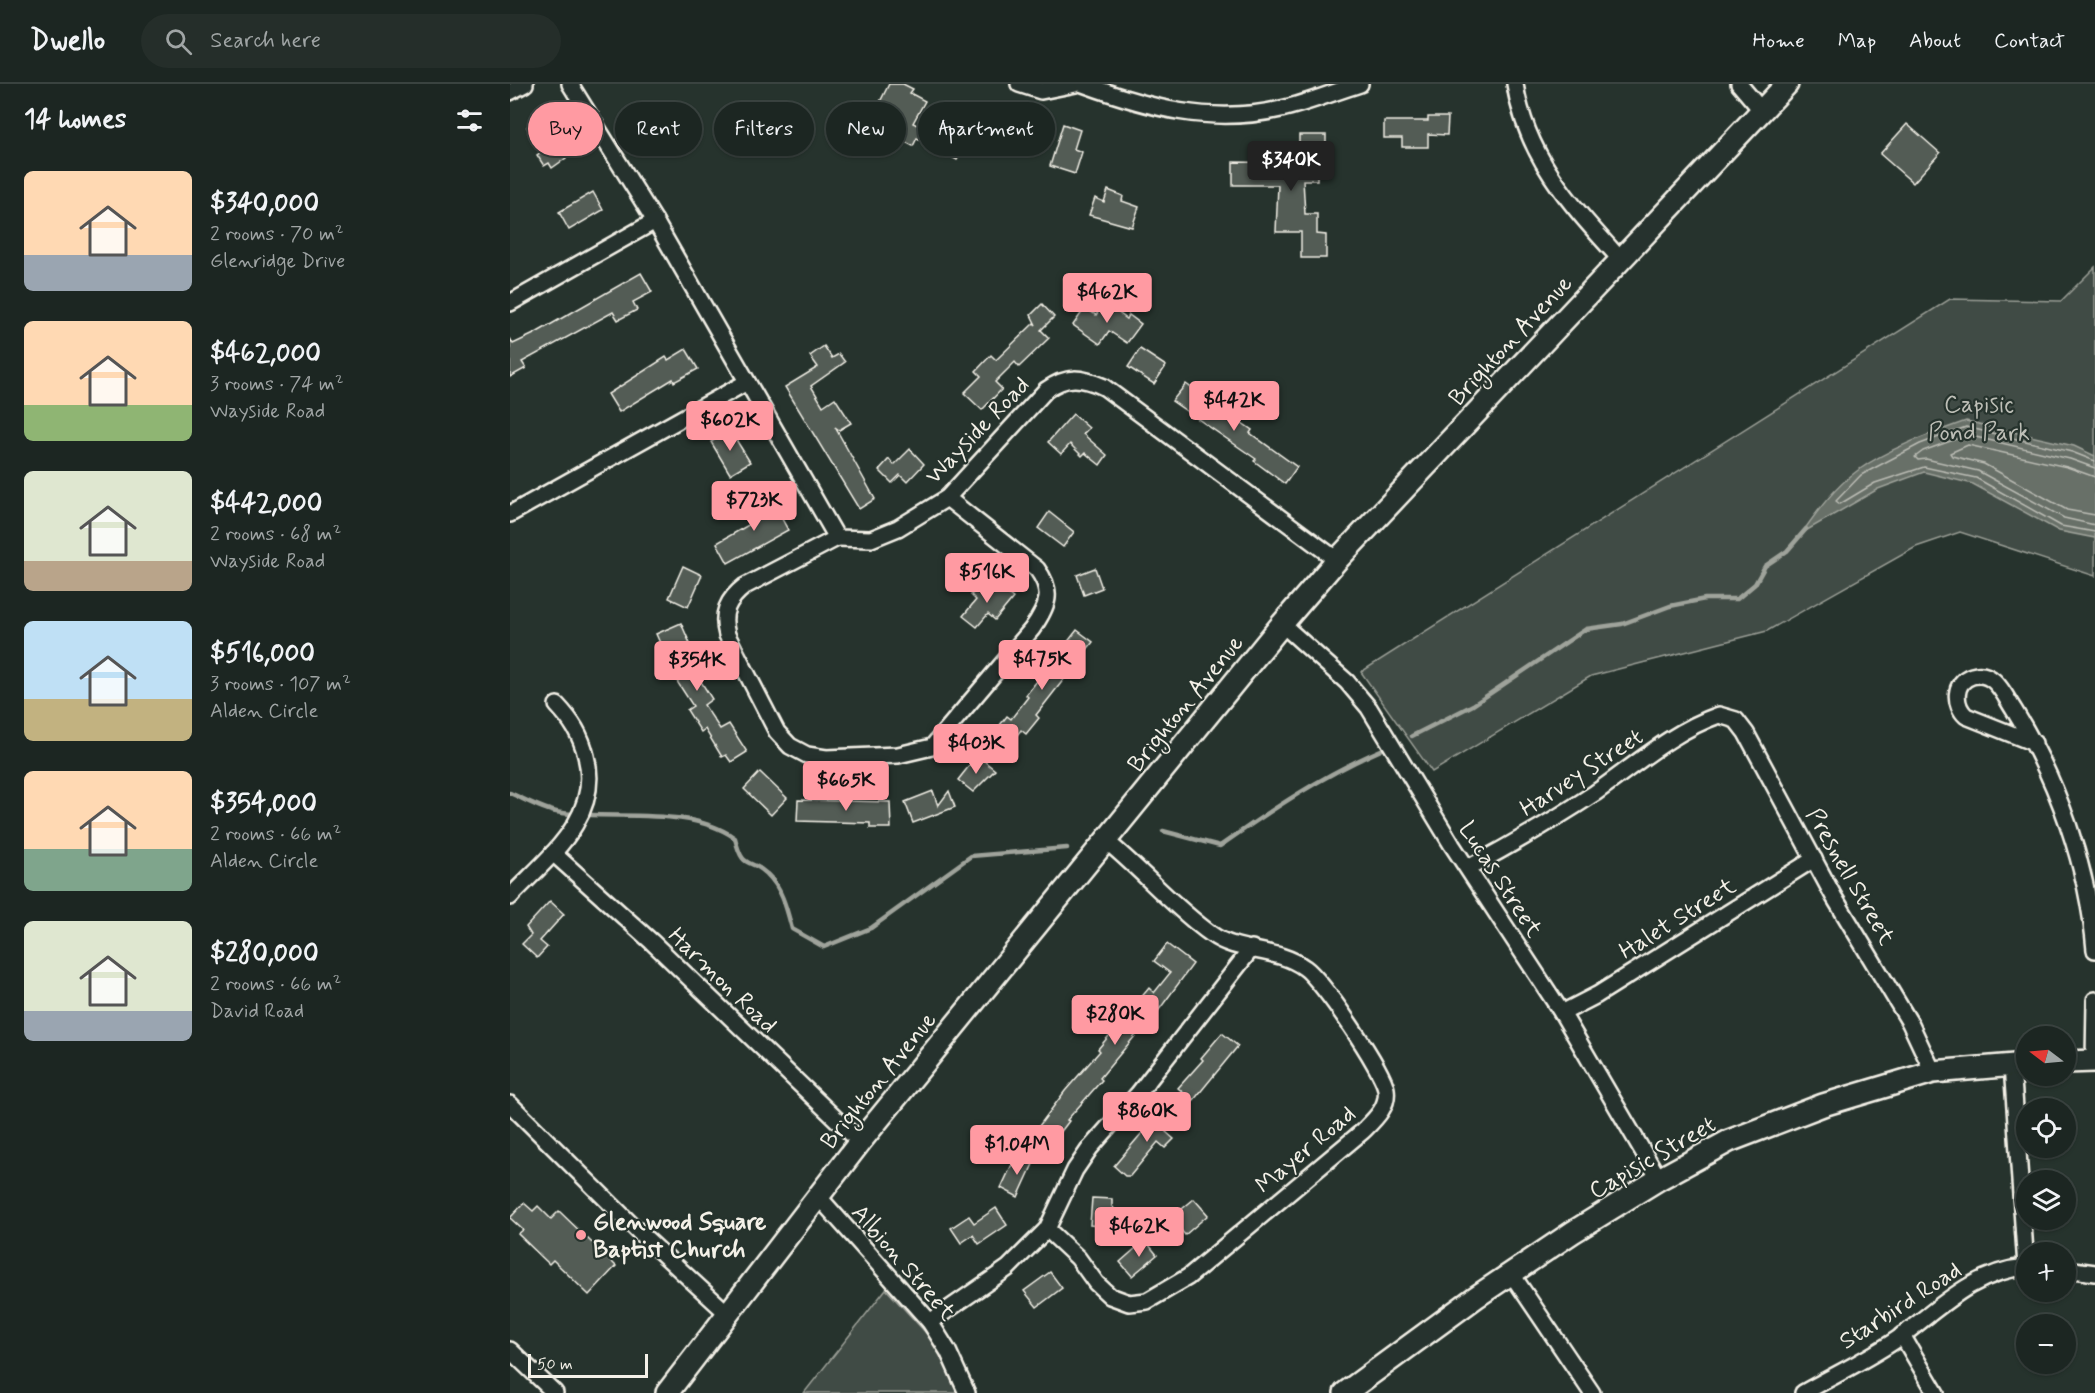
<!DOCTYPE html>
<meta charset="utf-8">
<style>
:root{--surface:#1c2622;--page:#252e2a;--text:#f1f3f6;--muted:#a0a5a5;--line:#3a4340;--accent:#ff9aa2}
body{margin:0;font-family:Mynerve,sans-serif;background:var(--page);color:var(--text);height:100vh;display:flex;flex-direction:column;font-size:22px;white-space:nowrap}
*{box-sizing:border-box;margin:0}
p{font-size:20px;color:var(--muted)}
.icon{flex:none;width:33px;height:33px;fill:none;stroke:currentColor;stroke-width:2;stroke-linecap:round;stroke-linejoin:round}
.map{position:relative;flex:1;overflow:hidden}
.side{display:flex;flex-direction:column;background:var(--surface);width:510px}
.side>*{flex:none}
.guide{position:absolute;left:18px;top:18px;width:570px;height:54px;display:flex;gap:12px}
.needle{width:39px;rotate:286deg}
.buttons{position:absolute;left:1506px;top:942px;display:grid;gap:12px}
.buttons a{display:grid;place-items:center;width:60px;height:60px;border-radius:50%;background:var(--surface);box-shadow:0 2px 4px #0004,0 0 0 2px var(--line);font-size:30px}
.scale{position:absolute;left:18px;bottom:15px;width:120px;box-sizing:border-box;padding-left:6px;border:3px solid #f4f1e8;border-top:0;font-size:16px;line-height:21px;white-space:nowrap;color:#f4f1e8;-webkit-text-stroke:4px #26332d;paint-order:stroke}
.price{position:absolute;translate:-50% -51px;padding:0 14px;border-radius:6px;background:var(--accent);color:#111;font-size:20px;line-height:39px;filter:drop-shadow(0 2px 3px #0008)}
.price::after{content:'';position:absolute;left:50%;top:36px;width:18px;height:14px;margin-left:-9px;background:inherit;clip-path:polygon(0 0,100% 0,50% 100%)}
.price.active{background:#222;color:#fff}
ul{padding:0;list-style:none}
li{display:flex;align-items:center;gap:18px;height:150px;padding:0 24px}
li span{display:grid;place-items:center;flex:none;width:168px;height:120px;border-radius:9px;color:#555}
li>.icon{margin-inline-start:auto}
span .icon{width:72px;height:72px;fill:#fffc;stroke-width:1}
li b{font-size:26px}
h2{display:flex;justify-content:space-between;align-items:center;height:72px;padding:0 24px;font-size:26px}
.pill{padding:0 21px;border-radius:27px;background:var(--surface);box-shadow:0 2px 4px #0004,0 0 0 2px var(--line);font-size:21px;line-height:54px}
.pill.active{background:var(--accent);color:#111}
header{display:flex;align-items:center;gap:36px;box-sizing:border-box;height:84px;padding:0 30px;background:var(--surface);border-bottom:2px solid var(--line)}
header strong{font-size:28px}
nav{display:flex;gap:33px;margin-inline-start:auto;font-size:21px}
.search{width:420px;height:54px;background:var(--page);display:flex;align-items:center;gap:15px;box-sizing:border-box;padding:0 21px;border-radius:33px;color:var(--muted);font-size:22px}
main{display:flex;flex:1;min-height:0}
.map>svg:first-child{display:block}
</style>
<header>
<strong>Dwello</strong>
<div class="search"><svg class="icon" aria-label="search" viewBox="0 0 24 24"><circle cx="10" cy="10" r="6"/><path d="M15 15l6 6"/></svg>Search here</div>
<nav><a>Home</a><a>Map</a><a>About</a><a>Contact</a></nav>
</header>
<main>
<section class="side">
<h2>14 homes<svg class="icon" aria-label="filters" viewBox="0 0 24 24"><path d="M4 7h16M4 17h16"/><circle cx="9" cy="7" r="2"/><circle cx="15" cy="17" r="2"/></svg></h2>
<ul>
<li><span style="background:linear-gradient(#ffd9b3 70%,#9aa5b1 0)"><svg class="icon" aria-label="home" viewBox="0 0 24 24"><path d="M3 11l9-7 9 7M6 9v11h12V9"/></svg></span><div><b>$340,000</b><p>2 rooms · 70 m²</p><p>Glenridge Drive</p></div></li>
<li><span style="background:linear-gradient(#ffd9b3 70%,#8fb573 0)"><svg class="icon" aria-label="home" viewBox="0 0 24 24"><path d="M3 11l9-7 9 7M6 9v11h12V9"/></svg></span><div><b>$462,000</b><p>3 rooms · 74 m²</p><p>Wayside Road</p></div></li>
<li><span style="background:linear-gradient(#dfe7d0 75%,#b9a48a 0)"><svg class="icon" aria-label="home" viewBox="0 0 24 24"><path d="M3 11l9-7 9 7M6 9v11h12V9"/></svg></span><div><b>$442,000</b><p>2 rooms · 68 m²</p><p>Wayside Road</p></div></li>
<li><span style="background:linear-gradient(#bfe0f5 65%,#c2b280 0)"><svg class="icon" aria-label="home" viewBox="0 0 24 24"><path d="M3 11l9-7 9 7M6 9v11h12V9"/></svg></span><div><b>$516,000</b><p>3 rooms · 107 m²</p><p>Alden Circle</p></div></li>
<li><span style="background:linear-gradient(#ffd9b3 65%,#7fa58c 0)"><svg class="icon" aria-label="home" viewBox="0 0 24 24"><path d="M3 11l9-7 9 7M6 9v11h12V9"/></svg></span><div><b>$354,000</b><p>2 rooms · 66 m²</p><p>Alden Circle</p></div></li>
<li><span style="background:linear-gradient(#dfe7d0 75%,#9aa5b1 0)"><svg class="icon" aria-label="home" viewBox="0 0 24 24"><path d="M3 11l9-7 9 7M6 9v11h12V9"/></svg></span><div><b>$280,000</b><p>2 rooms · 66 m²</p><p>David Road</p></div></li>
</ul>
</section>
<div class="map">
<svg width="1585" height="1309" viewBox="0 0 1585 1309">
<rect width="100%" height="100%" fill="#26332d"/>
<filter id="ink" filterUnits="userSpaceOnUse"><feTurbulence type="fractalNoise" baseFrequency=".0167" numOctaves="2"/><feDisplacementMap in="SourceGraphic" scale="12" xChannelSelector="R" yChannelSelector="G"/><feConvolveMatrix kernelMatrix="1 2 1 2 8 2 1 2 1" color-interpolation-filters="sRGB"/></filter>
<g filter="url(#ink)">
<g fill="#414b45" stroke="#9a9e96" stroke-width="1.5">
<path d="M 1585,183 L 1585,492 L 1450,448 L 1406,463 L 1257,547 L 1081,592 L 922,688 L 851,588 L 1440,215 L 1551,217 Z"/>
<path d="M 376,1205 L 426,1260 L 453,1309 L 294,1309 Z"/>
</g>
<path fill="#676f68" stroke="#9fa39b" stroke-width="1.5" d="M 1456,337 L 1564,362 L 1585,372 L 1585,454 L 1549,447 L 1463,400 L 1414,388 L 1368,405 L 1292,449 C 1308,426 1325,403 1347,387 C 1379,364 1419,350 1456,337 Z"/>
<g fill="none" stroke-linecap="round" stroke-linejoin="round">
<g stroke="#bcbdb5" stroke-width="1.5">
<path d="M 1585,377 L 1562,368 L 1456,343 L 1410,360 L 1351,391 L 1326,417 L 1330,420 L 1365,399 L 1414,383 L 1466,394 L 1551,442 L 1585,448"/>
<path d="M 1585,384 L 1560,375 L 1457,351 L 1413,367 L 1405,373 L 1408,376 L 1416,375 L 1468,387 L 1554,434 L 1585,441"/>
<path d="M 1585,393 L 1557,383 L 1458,361 L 1440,369 L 1442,372 L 1474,380 L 1557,426 L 1585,431"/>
</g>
<g stroke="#9fa39b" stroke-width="4.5">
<path d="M 902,652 L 963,621 L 1076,545 L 1112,540 L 1160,522 L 1195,515 L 1227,515 L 1245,500 L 1255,482 L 1277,467 L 1296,445"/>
<path d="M 0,709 C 16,716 35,727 52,729 C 106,736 180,722 225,754 C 233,788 240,773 257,790 C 272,804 277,826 282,845 L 314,863 L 361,844 L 461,772 L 557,764"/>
<path d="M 653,747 L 710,762 C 761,726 813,691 871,666"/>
</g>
</g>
<g fill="#525c55" stroke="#f4f1e8" stroke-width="1.5">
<path d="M 379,0 L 393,0 L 403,5 L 400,9 L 415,17 L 403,39 L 433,54 L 439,43 L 444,46 L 454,27 L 490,46 L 479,66 L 459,55 L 447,76 L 407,54 L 403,62 L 380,50 L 390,30 L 369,20 Z"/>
<path d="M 34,32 L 52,59 L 48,61 L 56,74 L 42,84 L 39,79 L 34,82 L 27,71 L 31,68 L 17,43 Z"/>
<path d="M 918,33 L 938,33 L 937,51 L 918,50 L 918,63 L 892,63 L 892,54 L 874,54 L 874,37 L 918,37 Z"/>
<path d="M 553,40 L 570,46 L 564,65 L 572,68 L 565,90 L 540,82 Z"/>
<path d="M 1397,40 L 1430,69 L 1403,99 L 1370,70 Z"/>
<path d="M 789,51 L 816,51 L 816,73 L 807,74 L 807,96 L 793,96 L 795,130 L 807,130 L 807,150 L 816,151 L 816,174 L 791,174 L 791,148 L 766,148 L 768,101 L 723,101 L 723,78 L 789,79 Z"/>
<path d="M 598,106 L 613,112 L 612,117 L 629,123 L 622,143 L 579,131 L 585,114 L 594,118 Z"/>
<path d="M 83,108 L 93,126 L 59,146 L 49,128 Z"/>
<path d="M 131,189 L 142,208 L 123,218 L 127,226 L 108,236 L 103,228 L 12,278 L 16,284 L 0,293 L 0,254 L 3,260 L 24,250 Z"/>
<path d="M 595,219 L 617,235 L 619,231 L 631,240 L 617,259 L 599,247 L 590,260 L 563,241 L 575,224 L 586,231 Z"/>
<path d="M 532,220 L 544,233 L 531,246 L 539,254 L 509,283 L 505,278 L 485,298 L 492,305 L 472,326 L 454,309 L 471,292 L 466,287 L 481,271 L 486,276 L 524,239 L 526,241 L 521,231 Z"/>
<path d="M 314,262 L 322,274 L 329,270 L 335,278 L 301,302 L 313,322 L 325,314 L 341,339 L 329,346 L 325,343 L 365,415 L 349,425 L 275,303 L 308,283 L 300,272 Z"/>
<path d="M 176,265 L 188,285 L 164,298 L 163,295 L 109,328 L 98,310 L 156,273 L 158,276 Z"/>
<path d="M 630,265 L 656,282 L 644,300 L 618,283 Z"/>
<path d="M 676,300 L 742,346 L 740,349 L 787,383 L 775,400 L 744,377 L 746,375 L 662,317 Z"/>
<path d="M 563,330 L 579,344 L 573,350 L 597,371 L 590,381 L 575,369 L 572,372 L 560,360 L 551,370 L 538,358 Z"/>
<path d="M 220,346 L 240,378 L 220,390 L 201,358 Z"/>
<path d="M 400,365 L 414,380 L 397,398 L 390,391 L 382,399 L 369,386 L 379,375 L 384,381 Z"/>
<path d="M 260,413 L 278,446 L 218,479 L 207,459 L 249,435 L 242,423 Z"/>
<path d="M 539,428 L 564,448 L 553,463 L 528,444 Z"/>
<path d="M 173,482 L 192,491 L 178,523 L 159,514 Z"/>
<path d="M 585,484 L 592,504 L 574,511 L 567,491 Z"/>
<path d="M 483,498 L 503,514 L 485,536 L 478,530 L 467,543 L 453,532 L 466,516 L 461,511 L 470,500 L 477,506 Z"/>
<path d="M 171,539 L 181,562 L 177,564 L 186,584 L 183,585 L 202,615 L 194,621 L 210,645 L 219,640 L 237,668 L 221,678 L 216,671 L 212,673 L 195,645 L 191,648 L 177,626 L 183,622 L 168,599 L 146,550 Z"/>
<path d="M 567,546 L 583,558 L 526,631 L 529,634 L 516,650 L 511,646 L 495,666 L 480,654 L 497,632 L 501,635 L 518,613 L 516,611 Z"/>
<path d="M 473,676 L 485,686 L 463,708 L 448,696 L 463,677 L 468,681 Z"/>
<path d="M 250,688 L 277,714 L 261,731 L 234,705 Z"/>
<path d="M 423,707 L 428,722 L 439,707 L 445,723 L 403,739 L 395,718 Z"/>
<path d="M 288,716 L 380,718 L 381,744 L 360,744 L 360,739 L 287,737 Z"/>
<path d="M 40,817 L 54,830 L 30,857 L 37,863 L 27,874 L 12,860 L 21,851 L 16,843 Z"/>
<path d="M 657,860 L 683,880 L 637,942 L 635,940 L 590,994 L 592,996 L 557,1036 L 559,1037 L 540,1062 L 523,1050 L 555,1007 L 590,967 L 588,965 L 639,904 L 644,909 L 660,889 L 644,877 Z"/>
<path d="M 712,949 L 728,962 L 683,1017 L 668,1004 L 693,976 L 691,974 Z"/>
<path d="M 653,1024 L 667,1036 L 656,1048 L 664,1055 L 655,1064 L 648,1058 L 620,1092 L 615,1092 L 604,1082 Z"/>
<path d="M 506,1072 L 523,1080 L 508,1113 L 491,1104 Z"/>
<path d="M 582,1114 L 602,1115 L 602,1122 L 616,1141 L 598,1154 L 589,1142 L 580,1141 Z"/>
<path d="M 684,1115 L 698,1131 L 675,1151 L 661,1134 Z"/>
<path d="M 14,1119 L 23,1127 L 28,1122 L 41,1135 L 49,1127 L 106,1182 L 79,1211 L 43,1176 L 39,1180 L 8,1150 L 13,1146 L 0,1134 Z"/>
<path d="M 486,1124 L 497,1141 L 469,1160 L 463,1151 L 451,1159 L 441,1144 L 459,1132 L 464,1139 Z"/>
<path d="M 635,1156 L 647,1171 L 622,1192 L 610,1178 Z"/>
<path d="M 540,1188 L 552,1204 L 527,1223 L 514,1207 Z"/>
</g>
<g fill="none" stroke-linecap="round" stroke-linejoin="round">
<defs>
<g id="street">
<path d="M 60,0 L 145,137 L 327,454 L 361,455 L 388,444 L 437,414 L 536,306 C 557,291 571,293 594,303 L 827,476"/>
<path d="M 509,0 L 531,7 L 566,0"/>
<path d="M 573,0 C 639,24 701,41 771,25 C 798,19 824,8 850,0"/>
<path d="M 1005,0 C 1016,74 1063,123 1111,176"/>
<path d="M 1229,0 L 1252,27"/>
<path d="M 0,8 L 15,0"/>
<path d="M 0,219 L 145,137"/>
<path d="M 0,430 L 237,298"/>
<path d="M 327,454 L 235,502 C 217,516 211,529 217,551 L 267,648 L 280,662 L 297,671 L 316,674 L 388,671 L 422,663 L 522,545 C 538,522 544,508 527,485 L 437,414"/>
<path d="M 772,540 L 837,598 L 859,624 L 942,761 L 1052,929 L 1149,1095"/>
<path d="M 1524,659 L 1456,632 C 1444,621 1443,598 1462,592 C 1484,585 1494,611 1504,626 C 1548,697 1578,783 1585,866"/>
<path d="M 43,769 L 142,858 L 350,1058"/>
<path d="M 958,784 C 1001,761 1044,736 1085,709 C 1125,681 1163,647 1209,631 L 1226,636 L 1236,649 L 1324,813 L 1400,939 L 1423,988"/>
<path d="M 0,813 C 38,773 92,734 76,672 C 71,651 62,637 47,621"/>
<path d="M 1052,929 L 1087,911 L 1304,775"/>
<path d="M 1584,977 L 1585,916"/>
<path d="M 1502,981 L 1516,1183"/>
<path d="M 0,1020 L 129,1148 L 217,1229"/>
<path d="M 307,1111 L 420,1238 L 438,1267 L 457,1309"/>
<path d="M 537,1145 L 568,1174 L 586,1199 L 600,1212 L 619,1219 L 637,1217 L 678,1193 L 853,1047 C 864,1036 879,1023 876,1005 C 873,986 812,896 795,884 C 767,863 728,870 701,850 C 662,822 632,786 595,756"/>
<path d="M 1556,1185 L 1585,1189"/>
<path d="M 1001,1189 L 1082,1309"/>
<path d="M 420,1238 L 498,1184 L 537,1145 L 565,1086 L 580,1064 L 628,1010 L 742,864"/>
<path d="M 1392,1251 L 1426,1309"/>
<path d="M 0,1266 L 45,1309"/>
<path d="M 1293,1309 C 1326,1290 1363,1273 1393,1251 C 1431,1222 1466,1187 1516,1183"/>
</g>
<g id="secondary">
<path d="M 1556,978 L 1585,977"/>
<path d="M 157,1309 L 350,1058 L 772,540 L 827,476 L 1277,0"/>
<path d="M 835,1309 L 966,1213 L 1063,1148 L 1149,1095 L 1219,1057 L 1313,1021 L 1423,988 L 1516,980"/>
</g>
</defs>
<use href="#street" stroke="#f4f1e8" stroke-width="20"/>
<use href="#secondary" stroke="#f4f1e8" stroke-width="26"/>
<use href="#street" stroke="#26332d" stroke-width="15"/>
<use href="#secondary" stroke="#26332d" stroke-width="21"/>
</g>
</g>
<circle fill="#ff9aa2" stroke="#26332d" stroke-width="2" cx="71" cy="1151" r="6"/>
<g text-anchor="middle" stroke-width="4.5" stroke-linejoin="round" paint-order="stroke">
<g font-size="24" fill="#f4f1e8" stroke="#26332d">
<text transform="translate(1000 256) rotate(-47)" y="8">Brighton Avenue</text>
<text transform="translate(467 346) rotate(-46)" y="8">Wayside Road</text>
<text transform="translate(675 619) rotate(-51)" y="8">Brighton Avenue</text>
<text transform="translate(1071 688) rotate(-33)" y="8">Harvey Street</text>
<text transform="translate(1341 792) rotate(60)" y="8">Presnell Street</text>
<text transform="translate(991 795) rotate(57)" y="8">Lucas Street</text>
<text transform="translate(1167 834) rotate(-32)" y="8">Halet Street</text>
<text transform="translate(213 896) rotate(44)" y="8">Harmon Road</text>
<text transform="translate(368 996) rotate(-51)" y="8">Brighton Avenue</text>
<text transform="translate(795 1065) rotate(-40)" y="8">Mayer Road</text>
<text transform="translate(1142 1073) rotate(-30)" y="8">Capisic Street</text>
<text transform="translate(394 1178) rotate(49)" y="8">Albion Street</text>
<text transform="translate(1390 1221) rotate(-33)" y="8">Starbird Road</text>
</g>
<g font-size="24" fill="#bebfb7" stroke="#26332d">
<text x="1469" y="328">Capisic<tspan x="1469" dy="28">Pond Park</tspan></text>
</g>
<g font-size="24" font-weight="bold" fill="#f4f1e8" stroke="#26332d" text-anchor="start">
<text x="83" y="1145">Glenwood Square<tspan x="83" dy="28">Baptist Church</tspan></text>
</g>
</g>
</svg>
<div class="buttons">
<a><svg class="needle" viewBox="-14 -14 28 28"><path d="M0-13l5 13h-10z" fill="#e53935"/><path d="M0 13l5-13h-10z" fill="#a0a5a5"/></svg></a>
<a><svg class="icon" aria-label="locate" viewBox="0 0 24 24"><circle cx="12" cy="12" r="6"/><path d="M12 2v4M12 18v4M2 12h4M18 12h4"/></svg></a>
<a><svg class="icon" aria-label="layers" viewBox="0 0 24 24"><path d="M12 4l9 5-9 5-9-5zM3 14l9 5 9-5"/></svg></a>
<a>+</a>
<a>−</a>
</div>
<div class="scale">50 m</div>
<b class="price active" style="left:781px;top:108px">$340K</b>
<b class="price" style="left:597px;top:240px">$462K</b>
<b class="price" style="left:724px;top:348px">$442K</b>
<b class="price" style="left:220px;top:368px">$602K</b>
<b class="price" style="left:244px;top:448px">$723K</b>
<b class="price" style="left:477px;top:520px">$516K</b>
<b class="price" style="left:532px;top:607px">$475K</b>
<b class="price" style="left:187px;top:608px">$354K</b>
<b class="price" style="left:466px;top:691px">$403K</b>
<b class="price" style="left:336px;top:728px">$665K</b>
<b class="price" style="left:605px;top:962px">$280K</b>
<b class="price" style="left:637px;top:1059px">$860K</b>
<b class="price" style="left:507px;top:1092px">$1.04M</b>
<b class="price" style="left:629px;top:1174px">$462K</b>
<div class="guide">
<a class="pill active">Buy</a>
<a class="pill">Rent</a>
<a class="pill">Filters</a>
<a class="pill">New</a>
<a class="pill">Apartment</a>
</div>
</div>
</main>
